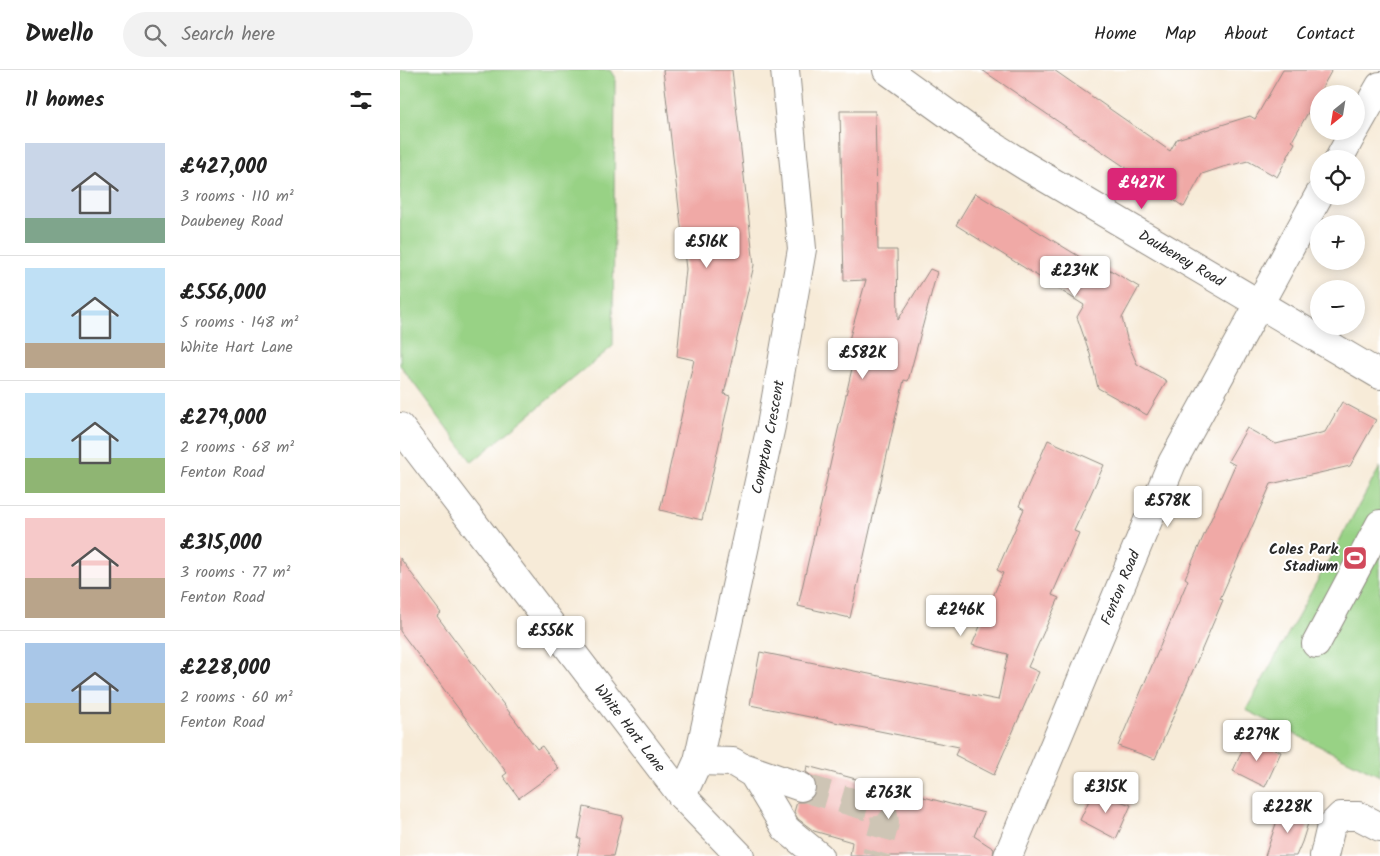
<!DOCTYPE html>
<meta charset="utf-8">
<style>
:root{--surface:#fff;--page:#f2f2f2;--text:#222;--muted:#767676;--line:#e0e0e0;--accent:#db2777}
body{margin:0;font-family:Kalam,sans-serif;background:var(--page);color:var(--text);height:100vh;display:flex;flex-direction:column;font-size:19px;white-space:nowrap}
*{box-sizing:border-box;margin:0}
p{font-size:16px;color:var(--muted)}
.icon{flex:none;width:28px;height:28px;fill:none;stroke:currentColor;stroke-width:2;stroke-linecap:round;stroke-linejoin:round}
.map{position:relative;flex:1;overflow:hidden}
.drawer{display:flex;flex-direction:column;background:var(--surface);width:400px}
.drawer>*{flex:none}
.needle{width:32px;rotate:210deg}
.fabs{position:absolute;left:910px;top:15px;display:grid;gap:10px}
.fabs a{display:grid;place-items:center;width:55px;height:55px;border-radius:50%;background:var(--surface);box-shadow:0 2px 12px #0003;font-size:25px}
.price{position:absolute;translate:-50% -42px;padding:0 11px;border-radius:5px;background:#fff;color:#222;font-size:16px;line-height:32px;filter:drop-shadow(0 1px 2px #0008)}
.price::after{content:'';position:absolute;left:50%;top:30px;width:15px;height:11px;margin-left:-8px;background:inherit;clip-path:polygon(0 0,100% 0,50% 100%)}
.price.on{background:var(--accent);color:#fff}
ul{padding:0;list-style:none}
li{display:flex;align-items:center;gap:15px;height:125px;padding:0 25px}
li+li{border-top:1px solid var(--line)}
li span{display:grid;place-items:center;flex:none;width:140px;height:100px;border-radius:0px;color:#555}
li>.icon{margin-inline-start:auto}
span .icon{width:60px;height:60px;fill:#fffc;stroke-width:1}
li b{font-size:21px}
h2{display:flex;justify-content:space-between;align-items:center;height:60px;padding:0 25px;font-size:21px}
header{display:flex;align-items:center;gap:30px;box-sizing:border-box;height:70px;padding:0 25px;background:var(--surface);border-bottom:1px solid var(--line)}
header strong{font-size:24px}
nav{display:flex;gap:28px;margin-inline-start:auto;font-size:18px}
.search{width:350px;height:45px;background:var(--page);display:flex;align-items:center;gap:12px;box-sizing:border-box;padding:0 18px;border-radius:28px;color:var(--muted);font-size:19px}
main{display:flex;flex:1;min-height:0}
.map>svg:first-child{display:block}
</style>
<header>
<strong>Dwello</strong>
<div class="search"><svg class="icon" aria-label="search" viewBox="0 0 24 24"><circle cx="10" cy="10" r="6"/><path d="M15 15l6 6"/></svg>Search here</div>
<nav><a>Home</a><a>Map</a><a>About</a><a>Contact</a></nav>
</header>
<main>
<section class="drawer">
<h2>11 homes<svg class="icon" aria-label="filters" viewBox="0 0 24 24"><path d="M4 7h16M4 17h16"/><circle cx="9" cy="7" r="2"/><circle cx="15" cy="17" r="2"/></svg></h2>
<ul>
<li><span style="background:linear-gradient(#c9d6e8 75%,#7fa58c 0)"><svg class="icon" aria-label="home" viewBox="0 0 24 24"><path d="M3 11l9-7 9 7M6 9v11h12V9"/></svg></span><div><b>£427,000</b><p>3 rooms · 110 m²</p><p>Daubeney Road</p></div></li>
<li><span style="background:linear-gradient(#bfe0f5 75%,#b9a48a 0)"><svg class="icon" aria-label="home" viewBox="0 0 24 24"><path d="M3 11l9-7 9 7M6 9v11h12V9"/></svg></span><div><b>£556,000</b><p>5 rooms · 148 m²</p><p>White Hart Lane</p></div></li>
<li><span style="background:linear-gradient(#bfe0f5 65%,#8fb573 0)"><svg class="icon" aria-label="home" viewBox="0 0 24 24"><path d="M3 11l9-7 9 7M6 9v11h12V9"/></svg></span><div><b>£279,000</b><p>2 rooms · 68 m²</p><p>Fenton Road</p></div></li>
<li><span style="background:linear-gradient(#f6c9c9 60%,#b9a48a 0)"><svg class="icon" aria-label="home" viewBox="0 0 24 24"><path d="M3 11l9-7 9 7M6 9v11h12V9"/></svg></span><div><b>£315,000</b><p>3 rooms · 77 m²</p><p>Fenton Road</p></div></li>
<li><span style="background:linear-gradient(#a9c7e8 60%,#c2b280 0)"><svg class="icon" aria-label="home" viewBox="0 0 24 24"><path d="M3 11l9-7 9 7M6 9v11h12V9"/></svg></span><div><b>£228,000</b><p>2 rooms · 60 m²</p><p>Fenton Road</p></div></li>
</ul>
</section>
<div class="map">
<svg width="980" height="786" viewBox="0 0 980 786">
<rect width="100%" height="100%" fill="#fff"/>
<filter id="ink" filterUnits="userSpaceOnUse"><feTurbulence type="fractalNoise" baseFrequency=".02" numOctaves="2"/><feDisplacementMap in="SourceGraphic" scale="10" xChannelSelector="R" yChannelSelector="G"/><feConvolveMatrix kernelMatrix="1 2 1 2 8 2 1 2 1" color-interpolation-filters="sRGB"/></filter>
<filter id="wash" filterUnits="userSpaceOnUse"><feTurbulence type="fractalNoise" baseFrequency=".0096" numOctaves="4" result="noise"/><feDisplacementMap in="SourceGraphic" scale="20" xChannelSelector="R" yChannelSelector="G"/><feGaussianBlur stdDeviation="1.12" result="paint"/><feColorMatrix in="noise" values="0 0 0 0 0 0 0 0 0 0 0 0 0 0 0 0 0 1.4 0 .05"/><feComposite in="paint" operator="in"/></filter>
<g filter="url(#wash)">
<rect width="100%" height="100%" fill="#f7ebd8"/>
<g fill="#98d285" stroke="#627e58">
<path d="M 0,0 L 210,0 L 215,8 L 213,276 L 72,392 L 0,295 Z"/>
<path d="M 980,397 L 980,706 L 846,640 Z"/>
</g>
<g id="blocks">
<g fill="#f0a9a6">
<path d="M 263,0 L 332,0 L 354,195 L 324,324 L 330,326 L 302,450 L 260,440 L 294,290 L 277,286 L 286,199 Z"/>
<path d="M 582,0 L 654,0 L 770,81 L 777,69 L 850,46 L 855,49 L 883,0 L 932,0 L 892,71 L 895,73 L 877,107 L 848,91 L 823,97 L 802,104 L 784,137 Z"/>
<path d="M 440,41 L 475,41 L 478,180 L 497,180 L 498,250 L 530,199 L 537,202 L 508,311 L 504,310 L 450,548 L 398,536 L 453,294 L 443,291 L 466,210 L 444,211 Z"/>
<path d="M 575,123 L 703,201 L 705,197 L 739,217 L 722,248 L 728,273 L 737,294 L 767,311 L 747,345 L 698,318 L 690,284 L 677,247 L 684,235 L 556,155 Z"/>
<path d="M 942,332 L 976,350 L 950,396 L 871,414 L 820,529 L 823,530 L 755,689 L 718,676 L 788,510 L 785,508 L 835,395 L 828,391 L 847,358 L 876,374 L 925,362 Z"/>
<path d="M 648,370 L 704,395 L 674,461 L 679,463 L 652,525 L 659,528 L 628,597 L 639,602 L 594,705 L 555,685 L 559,677 L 350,635 L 360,582 L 598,630 L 608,584 L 572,575 L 603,503 L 597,500 L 624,439 L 619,436 Z"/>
<path d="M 0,488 L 41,543 L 37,546 L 137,679 L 142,676 L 159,699 L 119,728 L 103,706 L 107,703 L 0,561 Z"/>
<path d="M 848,667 L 881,682 L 865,717 L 833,701 Z"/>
<path d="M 407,696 L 584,743 L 574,766 L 594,779 L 593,786 L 450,786 L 452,772 L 414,761 L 398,749 L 394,742 L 397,732 L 404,732 L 411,729 L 416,722 L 416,715 L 413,707 L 406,702 Z"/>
<path d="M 697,723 L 731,735 L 716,769 L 680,750 L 691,726 L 695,727 Z"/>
<path d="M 882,736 L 910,747 L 902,772 L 896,786 L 865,786 Z"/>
<path d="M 184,737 L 223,746 L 213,786 L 177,786 L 181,769 L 178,769 Z"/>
</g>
</g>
</g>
<g filter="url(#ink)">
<use href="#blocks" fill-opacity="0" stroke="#918b82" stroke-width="1"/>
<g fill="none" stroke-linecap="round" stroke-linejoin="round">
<path stroke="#cec5b5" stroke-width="28" stroke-dasharray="28 14" stroke-linecap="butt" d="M 401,717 L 476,739 L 484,745 L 485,753 L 476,786"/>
<defs>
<g id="minor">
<path id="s1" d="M 487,0 L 584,70 L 627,97 L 980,305"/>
<path d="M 956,58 L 980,16"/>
<path d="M 939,89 L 954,61"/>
<path id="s2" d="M 0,357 L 282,726 L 340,786"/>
<path d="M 916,574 L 980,454"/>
<path d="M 298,691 L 333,692 L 353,704 L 386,759 L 419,786"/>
<path d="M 346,698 L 401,717"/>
<path id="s3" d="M 282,726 L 298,691 L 371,356 L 402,179 L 385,0"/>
<path id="s4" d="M 608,786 L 772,393 L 919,125"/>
<path d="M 924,786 L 931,756 L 941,746 L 959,746 L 980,757"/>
</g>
</defs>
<use href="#minor" stroke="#918b82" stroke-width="30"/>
<use href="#minor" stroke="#fff" stroke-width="28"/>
</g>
</g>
<defs>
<symbol id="stadium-square" viewBox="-11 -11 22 22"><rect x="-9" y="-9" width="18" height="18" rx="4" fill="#d1495b" stroke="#fff"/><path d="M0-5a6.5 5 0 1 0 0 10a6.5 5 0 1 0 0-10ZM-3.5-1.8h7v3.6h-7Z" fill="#fff"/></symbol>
</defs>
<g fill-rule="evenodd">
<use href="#stadium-square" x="941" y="474" width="28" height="28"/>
</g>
<g text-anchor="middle" stroke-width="4" stroke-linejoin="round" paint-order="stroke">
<g font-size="15" fill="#2b2b2b" stroke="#fff">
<text dy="5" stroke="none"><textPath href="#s1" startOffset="350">Daubeney Road</textPath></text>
<text dy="5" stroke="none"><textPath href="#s3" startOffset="370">Compton Crescent</textPath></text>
<text dy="5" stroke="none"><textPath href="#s4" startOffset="291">Fenton Road</textPath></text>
<text dy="5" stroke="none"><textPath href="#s2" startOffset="379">White Hart Lane</textPath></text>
</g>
<g font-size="15" font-weight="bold" fill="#2b2b2b" stroke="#fff" text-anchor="end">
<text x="938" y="484">Coles Park<tspan x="938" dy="17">Stadium</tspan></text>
</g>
</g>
</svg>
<div class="fabs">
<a><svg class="needle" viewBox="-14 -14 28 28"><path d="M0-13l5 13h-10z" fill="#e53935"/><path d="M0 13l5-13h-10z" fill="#767676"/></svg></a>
<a><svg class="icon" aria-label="locate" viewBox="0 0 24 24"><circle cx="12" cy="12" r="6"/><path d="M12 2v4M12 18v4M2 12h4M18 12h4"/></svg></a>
<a>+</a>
<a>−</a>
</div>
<b class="price on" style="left:742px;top:140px">£427K</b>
<b class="price" style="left:307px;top:199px">£516K</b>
<b class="price" style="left:675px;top:228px">£234K</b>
<b class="price" style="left:463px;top:310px">£582K</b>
<b class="price" style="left:768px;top:458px">£578K</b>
<b class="price" style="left:561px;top:567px">£246K</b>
<b class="price" style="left:151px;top:588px">£556K</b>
<b class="price" style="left:857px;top:692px">£279K</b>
<b class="price" style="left:706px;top:744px">£315K</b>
<b class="price" style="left:489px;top:750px">£763K</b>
<b class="price" style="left:888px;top:764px">£228K</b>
</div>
</main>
